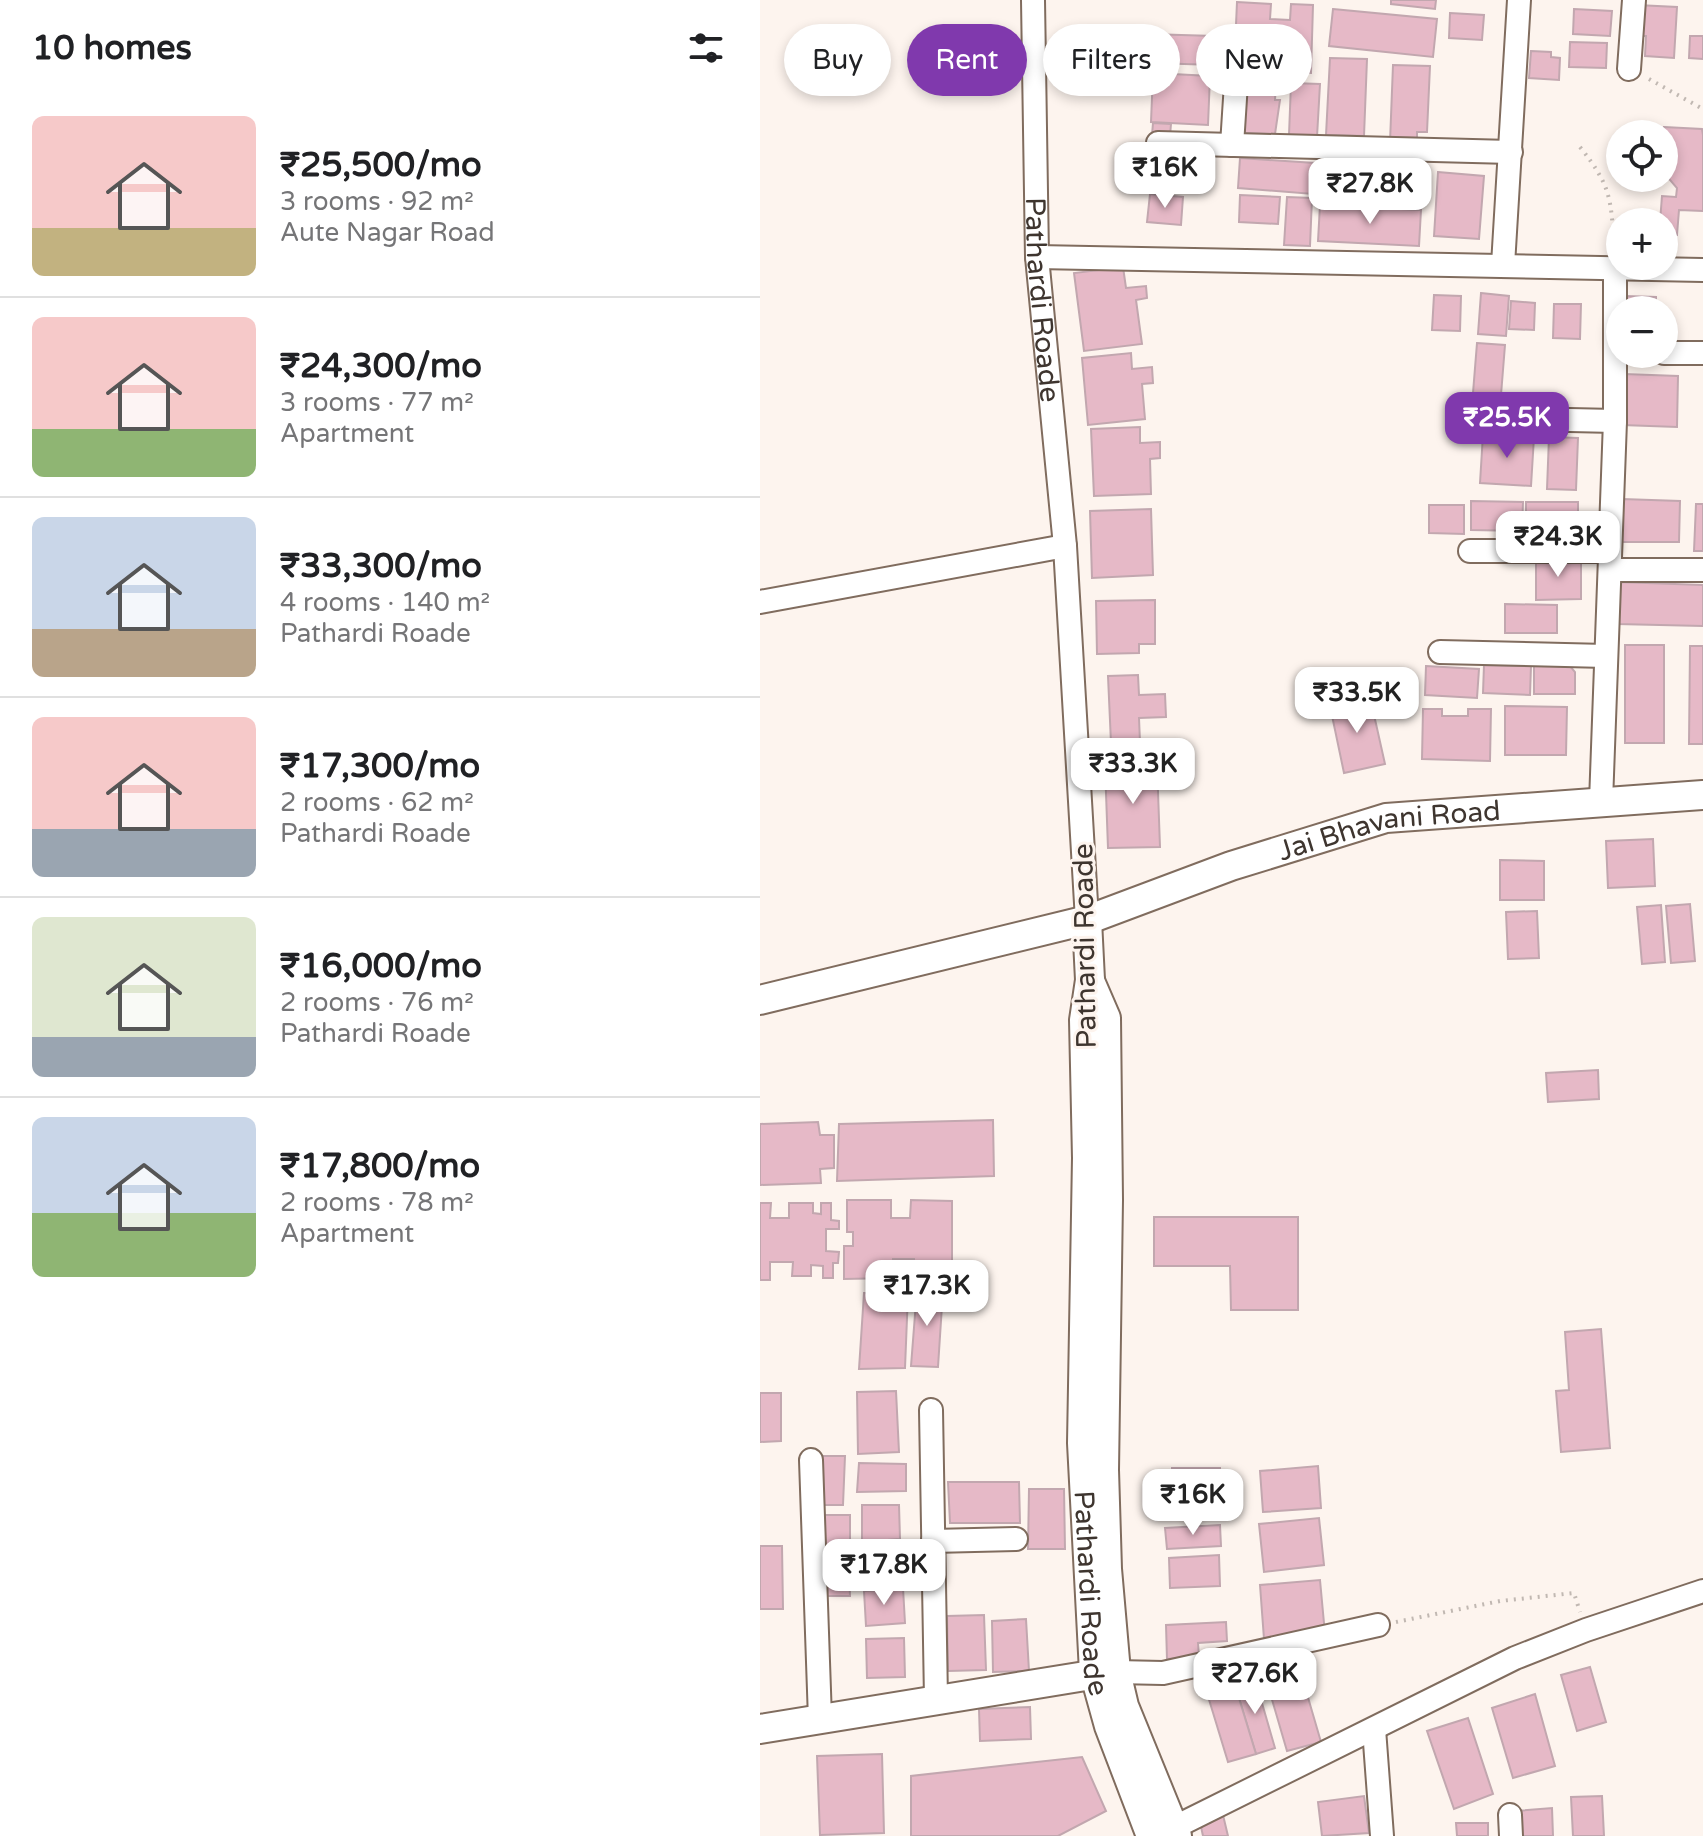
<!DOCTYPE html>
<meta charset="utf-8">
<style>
:root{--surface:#fff;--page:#f6f6f6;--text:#202124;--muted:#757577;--line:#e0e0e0;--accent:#8039ad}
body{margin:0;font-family:"Varela Round",sans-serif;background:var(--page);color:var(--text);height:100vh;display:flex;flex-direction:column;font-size:30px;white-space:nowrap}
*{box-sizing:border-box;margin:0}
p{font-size:26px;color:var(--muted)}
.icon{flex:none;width:44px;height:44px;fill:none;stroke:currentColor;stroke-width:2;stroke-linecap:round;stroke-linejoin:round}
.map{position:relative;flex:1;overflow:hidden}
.panel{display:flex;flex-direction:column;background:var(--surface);width:760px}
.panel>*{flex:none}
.banner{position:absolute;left:24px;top:24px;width:760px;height:72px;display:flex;gap:16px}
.fabs{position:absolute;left:846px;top:120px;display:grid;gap:16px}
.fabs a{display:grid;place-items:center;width:72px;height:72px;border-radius:50%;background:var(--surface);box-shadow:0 4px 12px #0003;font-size:40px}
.price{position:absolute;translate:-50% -68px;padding:0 18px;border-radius:16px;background:#fff;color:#222;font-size:26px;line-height:52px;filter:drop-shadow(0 2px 4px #0008)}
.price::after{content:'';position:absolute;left:50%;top:48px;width:24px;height:18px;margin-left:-12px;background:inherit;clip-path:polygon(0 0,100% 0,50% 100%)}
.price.active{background:var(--accent);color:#fff}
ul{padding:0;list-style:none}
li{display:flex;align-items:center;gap:24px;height:200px;padding:0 32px}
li+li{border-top:2px solid var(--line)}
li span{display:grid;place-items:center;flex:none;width:224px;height:160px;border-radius:12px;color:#555}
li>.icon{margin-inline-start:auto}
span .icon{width:96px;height:96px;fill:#fffc;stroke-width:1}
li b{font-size:34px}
h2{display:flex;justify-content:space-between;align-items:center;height:96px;padding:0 32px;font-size:34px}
.chip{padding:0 28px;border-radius:36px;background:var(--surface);box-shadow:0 4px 12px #0003;font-size:28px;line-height:72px}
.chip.active{background:var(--accent);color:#fff}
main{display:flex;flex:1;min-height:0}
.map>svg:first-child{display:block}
</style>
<main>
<section class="panel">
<h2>10 homes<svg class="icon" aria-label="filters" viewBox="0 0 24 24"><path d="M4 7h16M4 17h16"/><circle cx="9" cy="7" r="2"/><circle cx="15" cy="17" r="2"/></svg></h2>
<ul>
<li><span style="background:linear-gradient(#f6c9c9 70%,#c2b280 0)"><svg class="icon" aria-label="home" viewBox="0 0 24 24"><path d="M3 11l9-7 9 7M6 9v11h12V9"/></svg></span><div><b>₹25,500/mo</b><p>3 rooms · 92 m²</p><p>Aute Nagar Road</p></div></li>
<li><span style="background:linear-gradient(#f6c9c9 70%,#8fb573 0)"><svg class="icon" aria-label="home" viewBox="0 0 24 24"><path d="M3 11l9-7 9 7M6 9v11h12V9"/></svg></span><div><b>₹24,300/mo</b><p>3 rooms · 77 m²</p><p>Apartment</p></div></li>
<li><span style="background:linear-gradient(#c9d6e8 70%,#b9a48a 0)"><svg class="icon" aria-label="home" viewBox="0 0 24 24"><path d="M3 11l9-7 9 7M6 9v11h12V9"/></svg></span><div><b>₹33,300/mo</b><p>4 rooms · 140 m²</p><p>Pathardi Roade</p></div></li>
<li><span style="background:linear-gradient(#f6c9c9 70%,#9aa5b1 0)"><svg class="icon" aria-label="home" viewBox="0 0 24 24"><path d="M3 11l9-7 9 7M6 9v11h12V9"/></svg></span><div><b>₹17,300/mo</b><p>2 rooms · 62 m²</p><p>Pathardi Roade</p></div></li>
<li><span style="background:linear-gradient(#dfe7d0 75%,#9aa5b1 0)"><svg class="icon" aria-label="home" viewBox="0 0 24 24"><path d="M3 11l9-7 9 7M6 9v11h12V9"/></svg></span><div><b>₹16,000/mo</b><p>2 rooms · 76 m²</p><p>Pathardi Roade</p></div></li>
<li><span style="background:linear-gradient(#c9d6e8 60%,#8fb573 0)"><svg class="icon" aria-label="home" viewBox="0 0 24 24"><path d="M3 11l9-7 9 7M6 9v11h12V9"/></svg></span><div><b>₹17,800/mo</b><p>2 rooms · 78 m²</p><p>Apartment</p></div></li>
</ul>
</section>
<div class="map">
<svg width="943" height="1836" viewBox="0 0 943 1836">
<rect width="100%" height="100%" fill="#fdf4ee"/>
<g fill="#e6b9c7" stroke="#c2a7af" stroke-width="2">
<path d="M 631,0 L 676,0 L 675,9 L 631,4 Z"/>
<path d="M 477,2 L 511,4 L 510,19 L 530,20 L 531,4 L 553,5 L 551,73 L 474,70 Z"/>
<path d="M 877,5 L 917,7 L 914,58 L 885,56 L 886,36 L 875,36 Z"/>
<path d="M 573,9 L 677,19 L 673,57 L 569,46 Z"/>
<path d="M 814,9 L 852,11 L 850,36 L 813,34 Z"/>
<path d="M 690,13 L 724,15 L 722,40 L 689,38 Z"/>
<path d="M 388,34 L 454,36 L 453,65 L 395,63 L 396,46 L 388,46 Z"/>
<path d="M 930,36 L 943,36 L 943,59 L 929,58 Z"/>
<path d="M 810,42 L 847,43 L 846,68 L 809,67 Z"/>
<path d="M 771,51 L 791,52 L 791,57 L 800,58 L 799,80 L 769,78 Z"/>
<path d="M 570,58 L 607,59 L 604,136 L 566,135 Z"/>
<path d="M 633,65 L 670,66 L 667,132 L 657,132 L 657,143 L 630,142 Z"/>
<path d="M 393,73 L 450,76 L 448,125 L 391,122 Z"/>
<path d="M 482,83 L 516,84 L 515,100 L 520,100 L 515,134 L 480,133 Z"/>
<path d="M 531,83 L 560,84 L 557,137 L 529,135 Z"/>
<path d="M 393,123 L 411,124 L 410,136 L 392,135 Z"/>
<path d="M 904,127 L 942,129 L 943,135 L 943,211 L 919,210 L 917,235 L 904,234 L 904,222 L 900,222 L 902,196 L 916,197 L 917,188 L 904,173 Z"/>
<path d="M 480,158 L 555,163 L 553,194 L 478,188 Z"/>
<path d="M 566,158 L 667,165 L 664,201 L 564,193 Z"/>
<path d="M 383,166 L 417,167 L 417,188 L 382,188 Z"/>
<path d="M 678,172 L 724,176 L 719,239 L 674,236 Z"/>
<path d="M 390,194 L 423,197 L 421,225 L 387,222 Z"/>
<path d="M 480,195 L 520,197 L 518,224 L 479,222 Z"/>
<path d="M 527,197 L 552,198 L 550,246 L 524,245 Z"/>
<path d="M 560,205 L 661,210 L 659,246 L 558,241 Z"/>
<path d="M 363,267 L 366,288 L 386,286 L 387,298 L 376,300 L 382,344 L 324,351 L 314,273 Z"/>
<path d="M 721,293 L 749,296 L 746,336 L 718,334 Z"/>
<path d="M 674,295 L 701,296 L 700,331 L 672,330 Z"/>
<path d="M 864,296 L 896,297 L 896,310 L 864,310 Z"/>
<path d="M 751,301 L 775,303 L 774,330 L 749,329 Z"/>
<path d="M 794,304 L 821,304 L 820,339 L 793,338 Z"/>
<path d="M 717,343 L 745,345 L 741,395 L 713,393 Z"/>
<path d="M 371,353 L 372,369 L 392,367 L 393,383 L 382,384 L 385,419 L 328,425 L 322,358 Z"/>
<path d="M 864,374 L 918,376 L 917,427 L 862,425 Z"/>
<path d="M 380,427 L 380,443 L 400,442 L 400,458 L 390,459 L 391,494 L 334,496 L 331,429 Z"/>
<path d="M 723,434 L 774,437 L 771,486 L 720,483 Z"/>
<path d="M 789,437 L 818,438 L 816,490 L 787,489 Z"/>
<path d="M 862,499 L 920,501 L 919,542 L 862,542 Z"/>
<path d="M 711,501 L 763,502 L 762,531 L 711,530 Z"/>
<rect x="766" y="502" width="52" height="29"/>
<path d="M 936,504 L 943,504 L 943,551 L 934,551 Z"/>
<path d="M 669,505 L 704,505 L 704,534 L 669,533 Z"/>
<path d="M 391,509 L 393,575 L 332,578 L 330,511 Z"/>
<path d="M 776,558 L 821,558 L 821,599 L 776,600 Z"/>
<path d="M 858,582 L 943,585 L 943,626 L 857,624 Z"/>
<path d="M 395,600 L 395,644 L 379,644 L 379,653 L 337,654 L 336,601 Z"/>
<path d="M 745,604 L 797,605 L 797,633 L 745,633 Z"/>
<rect x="865" y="645" width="39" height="98"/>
<path d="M 930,646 L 943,646 L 943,744 L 929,744 Z"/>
<path d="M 724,665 L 771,666 L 770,695 L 723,693 Z"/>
<path d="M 774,665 L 810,666 L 815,672 L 815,694 L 774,694 Z"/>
<path d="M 666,666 L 719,669 L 717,698 L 665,695 Z"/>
<path d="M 378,675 L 379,695 L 405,694 L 406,717 L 379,718 L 380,742 L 351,743 L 348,676 Z"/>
<path d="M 610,697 L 625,764 L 584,773 L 570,706 Z"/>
<path d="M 745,706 L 807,707 L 806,755 L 745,755 Z"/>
<path d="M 663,709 L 682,709 L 682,716 L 708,716 L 708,709 L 731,709 L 730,761 L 662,759 Z"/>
<path d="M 397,764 L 400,847 L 348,848 L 345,766 Z"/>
<path d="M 893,839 L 895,886 L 848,888 L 846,841 Z"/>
<path d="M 740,860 L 784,861 L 784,900 L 740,900 Z"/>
<path d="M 930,904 L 935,961 L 911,963 L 906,906 Z"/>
<path d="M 901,905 L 905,962 L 882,964 L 877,907 Z"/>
<path d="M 777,911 L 779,958 L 748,959 L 746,912 Z"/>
<path d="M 838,1070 L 839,1099 L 788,1102 L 786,1073 Z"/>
<path d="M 233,1120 L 234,1176 L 77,1181 L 79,1124 Z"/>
<path d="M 58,1122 L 60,1135 L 74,1135 L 74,1168 L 60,1169 L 61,1183 L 0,1185 L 0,1124 Z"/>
<path d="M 87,1200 L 131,1200 L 131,1218 L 150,1218 L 151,1200 L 192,1201 L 192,1274 L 154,1274 L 154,1259 L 133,1259 L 133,1278 L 84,1279 L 84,1246 L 93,1246 L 93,1232 L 87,1232 Z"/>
<path d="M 0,1203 L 11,1203 L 10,1218 L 29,1218 L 29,1203 L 53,1203 L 53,1213 L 61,1214 L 61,1203 L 71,1203 L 71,1220 L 79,1221 L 79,1229 L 66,1229 L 66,1251 L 79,1252 L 78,1263 L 73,1263 L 73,1278 L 63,1278 L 63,1266 L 51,1265 L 51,1276 L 32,1276 L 33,1262 L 10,1262 L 10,1280 L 0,1280 Z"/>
<path d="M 394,1217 L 538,1217 L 538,1310 L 471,1310 L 470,1266 L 394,1266 Z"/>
<path d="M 157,1289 L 183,1290 L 178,1367 L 151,1366 Z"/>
<path d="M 104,1293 L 148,1293 L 145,1368 L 99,1369 Z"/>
<path d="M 841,1329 L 850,1448 L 801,1452 L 796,1391 L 809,1390 L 805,1332 Z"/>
<path d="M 136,1391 L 139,1452 L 98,1454 L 97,1392 Z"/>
<path d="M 0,1393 L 21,1393 L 21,1441 L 0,1442 Z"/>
<path d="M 58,1456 L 85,1456 L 83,1505 L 58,1505 Z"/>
<path d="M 99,1463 L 146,1464 L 146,1491 L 97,1492 Z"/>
<path d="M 558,1466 L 561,1508 L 503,1512 L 500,1471 Z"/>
<rect x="412" y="1468" width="48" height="41"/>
<path d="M 188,1482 L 259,1482 L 260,1523 L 190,1523 Z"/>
<path d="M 269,1489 L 304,1489 L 305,1549 L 268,1549 Z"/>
<path d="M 102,1505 L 139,1505 L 140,1539 L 102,1542 Z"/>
<path d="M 56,1515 L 90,1515 L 90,1566 L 59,1567 Z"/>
<path d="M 559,1518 L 564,1565 L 504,1572 L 499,1524 Z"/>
<path d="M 460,1525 L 461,1546 L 407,1549 L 405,1528 Z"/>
<path d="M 0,1546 L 22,1546 L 23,1609 L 0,1609 Z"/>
<path d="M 140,1547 L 141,1584 L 103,1585 L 101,1550 Z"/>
<path d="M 459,1555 L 460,1586 L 410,1588 L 409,1558 Z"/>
<path d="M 59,1573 L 89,1573 L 90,1596 L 61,1596 Z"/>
<path d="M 560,1580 L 565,1634 L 504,1639 L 500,1585 Z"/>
<path d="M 143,1588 L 145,1623 L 106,1626 L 104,1591 Z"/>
<path d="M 224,1615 L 226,1670 L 188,1671 L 187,1616 Z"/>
<path d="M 266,1619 L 269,1671 L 233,1672 L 232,1621 Z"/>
<path d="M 466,1622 L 467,1641 L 438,1643 L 439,1657 L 407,1659 L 406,1625 Z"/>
<path d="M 144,1638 L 145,1677 L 107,1678 L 106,1639 Z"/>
<path d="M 830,1667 L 846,1722 L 817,1731 L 801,1675 Z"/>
<path d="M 540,1670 L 561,1742 L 527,1751 L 506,1679 Z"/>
<path d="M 495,1679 L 515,1748 L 496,1754 L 475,1685 Z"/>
<path d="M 475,1685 L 496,1754 L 468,1762 L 447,1693 Z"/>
<path d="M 775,1694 L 795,1766 L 753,1778 L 732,1708 Z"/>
<path d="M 270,1707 L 271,1739 L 220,1741 L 219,1709 Z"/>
<path d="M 708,1718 L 733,1794 L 694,1809 L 667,1731 Z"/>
<path d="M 122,1754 L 124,1833 L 60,1835 L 57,1756 Z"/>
<path d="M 322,1757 L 346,1811 L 298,1836 L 151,1836 L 151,1776 Z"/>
<path d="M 604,1796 L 609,1833 L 562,1836 L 558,1802 Z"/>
<path d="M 842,1796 L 844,1836 L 813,1836 L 811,1797 Z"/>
<path d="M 792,1808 L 793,1836 L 757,1836 L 756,1811 Z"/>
<path d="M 463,1815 L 468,1836 L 443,1836 L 440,1822 Z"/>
<path d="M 696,1823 L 728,1823 L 728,1836 L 697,1836 Z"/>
</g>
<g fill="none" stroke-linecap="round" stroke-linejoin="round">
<defs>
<g id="minor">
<path id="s1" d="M 273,0 L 277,257 L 305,546 L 327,920"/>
<path d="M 869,69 L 874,0"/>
<path d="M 398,143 L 751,152"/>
<path d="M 472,145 L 476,83"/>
<path d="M 277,257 L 943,270"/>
<path d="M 743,265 L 759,0"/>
<path d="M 904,353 L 943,353"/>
<path d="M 721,418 L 855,421"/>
<path d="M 710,551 L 850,551"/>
<path d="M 850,570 L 943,570"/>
<path d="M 0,602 L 305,546"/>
<path d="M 680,652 L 846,656"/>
<path d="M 841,802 L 855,421 L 855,269"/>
<path d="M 171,1410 L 176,1699"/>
<path d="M 51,1460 L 60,1719"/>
<path d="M 173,1541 L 256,1539"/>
<path d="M 356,1672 L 403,1673 L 618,1625"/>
<path d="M 614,1729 L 622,1836"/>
<path d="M 750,1815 L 751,1836"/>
<path d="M 401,1834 L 755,1658 L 826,1630 L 943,1591"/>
</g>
<g id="tertiary">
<path id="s2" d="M 327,920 L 330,980 L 324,1020 L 327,1158 L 322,1443 L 334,1672 L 349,1726 L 391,1836"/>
<path d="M 330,981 L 346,1018 L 348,1200 L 344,1470 L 347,1569 L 356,1672 L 364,1706 L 417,1836"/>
<path id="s3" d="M 0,1000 L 327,920 L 471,866 L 626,818 L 943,795"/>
<path d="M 0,1729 L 350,1672"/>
</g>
</defs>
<use href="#minor" stroke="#806c5e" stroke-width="26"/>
<use href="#tertiary" stroke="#806c5e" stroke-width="32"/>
<g stroke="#c1b8b2" stroke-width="4" stroke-dasharray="2 6" stroke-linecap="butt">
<path d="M 889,79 L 943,109"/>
<path d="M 820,147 C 851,186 851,198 854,247"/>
<path d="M 636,1622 L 740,1601 L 814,1593 L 820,1612"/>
</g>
<use href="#minor" stroke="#fff" stroke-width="22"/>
<use href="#tertiary" stroke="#fff" stroke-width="28"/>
</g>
<g text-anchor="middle" stroke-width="6" stroke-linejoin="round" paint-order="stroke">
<g font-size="28" fill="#3e352f" stroke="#fdf4ee">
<text dy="10" stroke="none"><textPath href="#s1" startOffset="300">Pathardi Roade</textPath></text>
<text dy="10" stroke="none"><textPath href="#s3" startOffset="654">Jai Bhavani Road</textPath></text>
<text transform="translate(324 946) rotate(-91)" y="10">Pathardi Roade</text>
<text dy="10" stroke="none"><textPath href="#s2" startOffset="674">Pathardi Roade</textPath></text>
</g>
</g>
</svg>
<div class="fabs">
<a><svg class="icon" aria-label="locate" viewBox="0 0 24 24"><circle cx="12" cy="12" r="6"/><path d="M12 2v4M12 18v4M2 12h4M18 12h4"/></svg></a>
<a>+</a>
<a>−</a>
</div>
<b class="price" style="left:405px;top:210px">₹16K</b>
<b class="price" style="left:610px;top:226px">₹27.8K</b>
<b class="price active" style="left:747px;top:460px">₹25.5K</b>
<b class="price" style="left:798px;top:579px">₹24.3K</b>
<b class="price" style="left:597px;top:735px">₹33.5K</b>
<b class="price" style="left:373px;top:806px">₹33.3K</b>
<b class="price" style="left:167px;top:1328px">₹17.3K</b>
<b class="price" style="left:433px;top:1537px">₹16K</b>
<b class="price" style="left:124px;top:1607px">₹17.8K</b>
<b class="price" style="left:495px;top:1716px">₹27.6K</b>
<div class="banner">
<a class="chip">Buy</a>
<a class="chip active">Rent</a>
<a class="chip">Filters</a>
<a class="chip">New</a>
</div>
</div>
</main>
